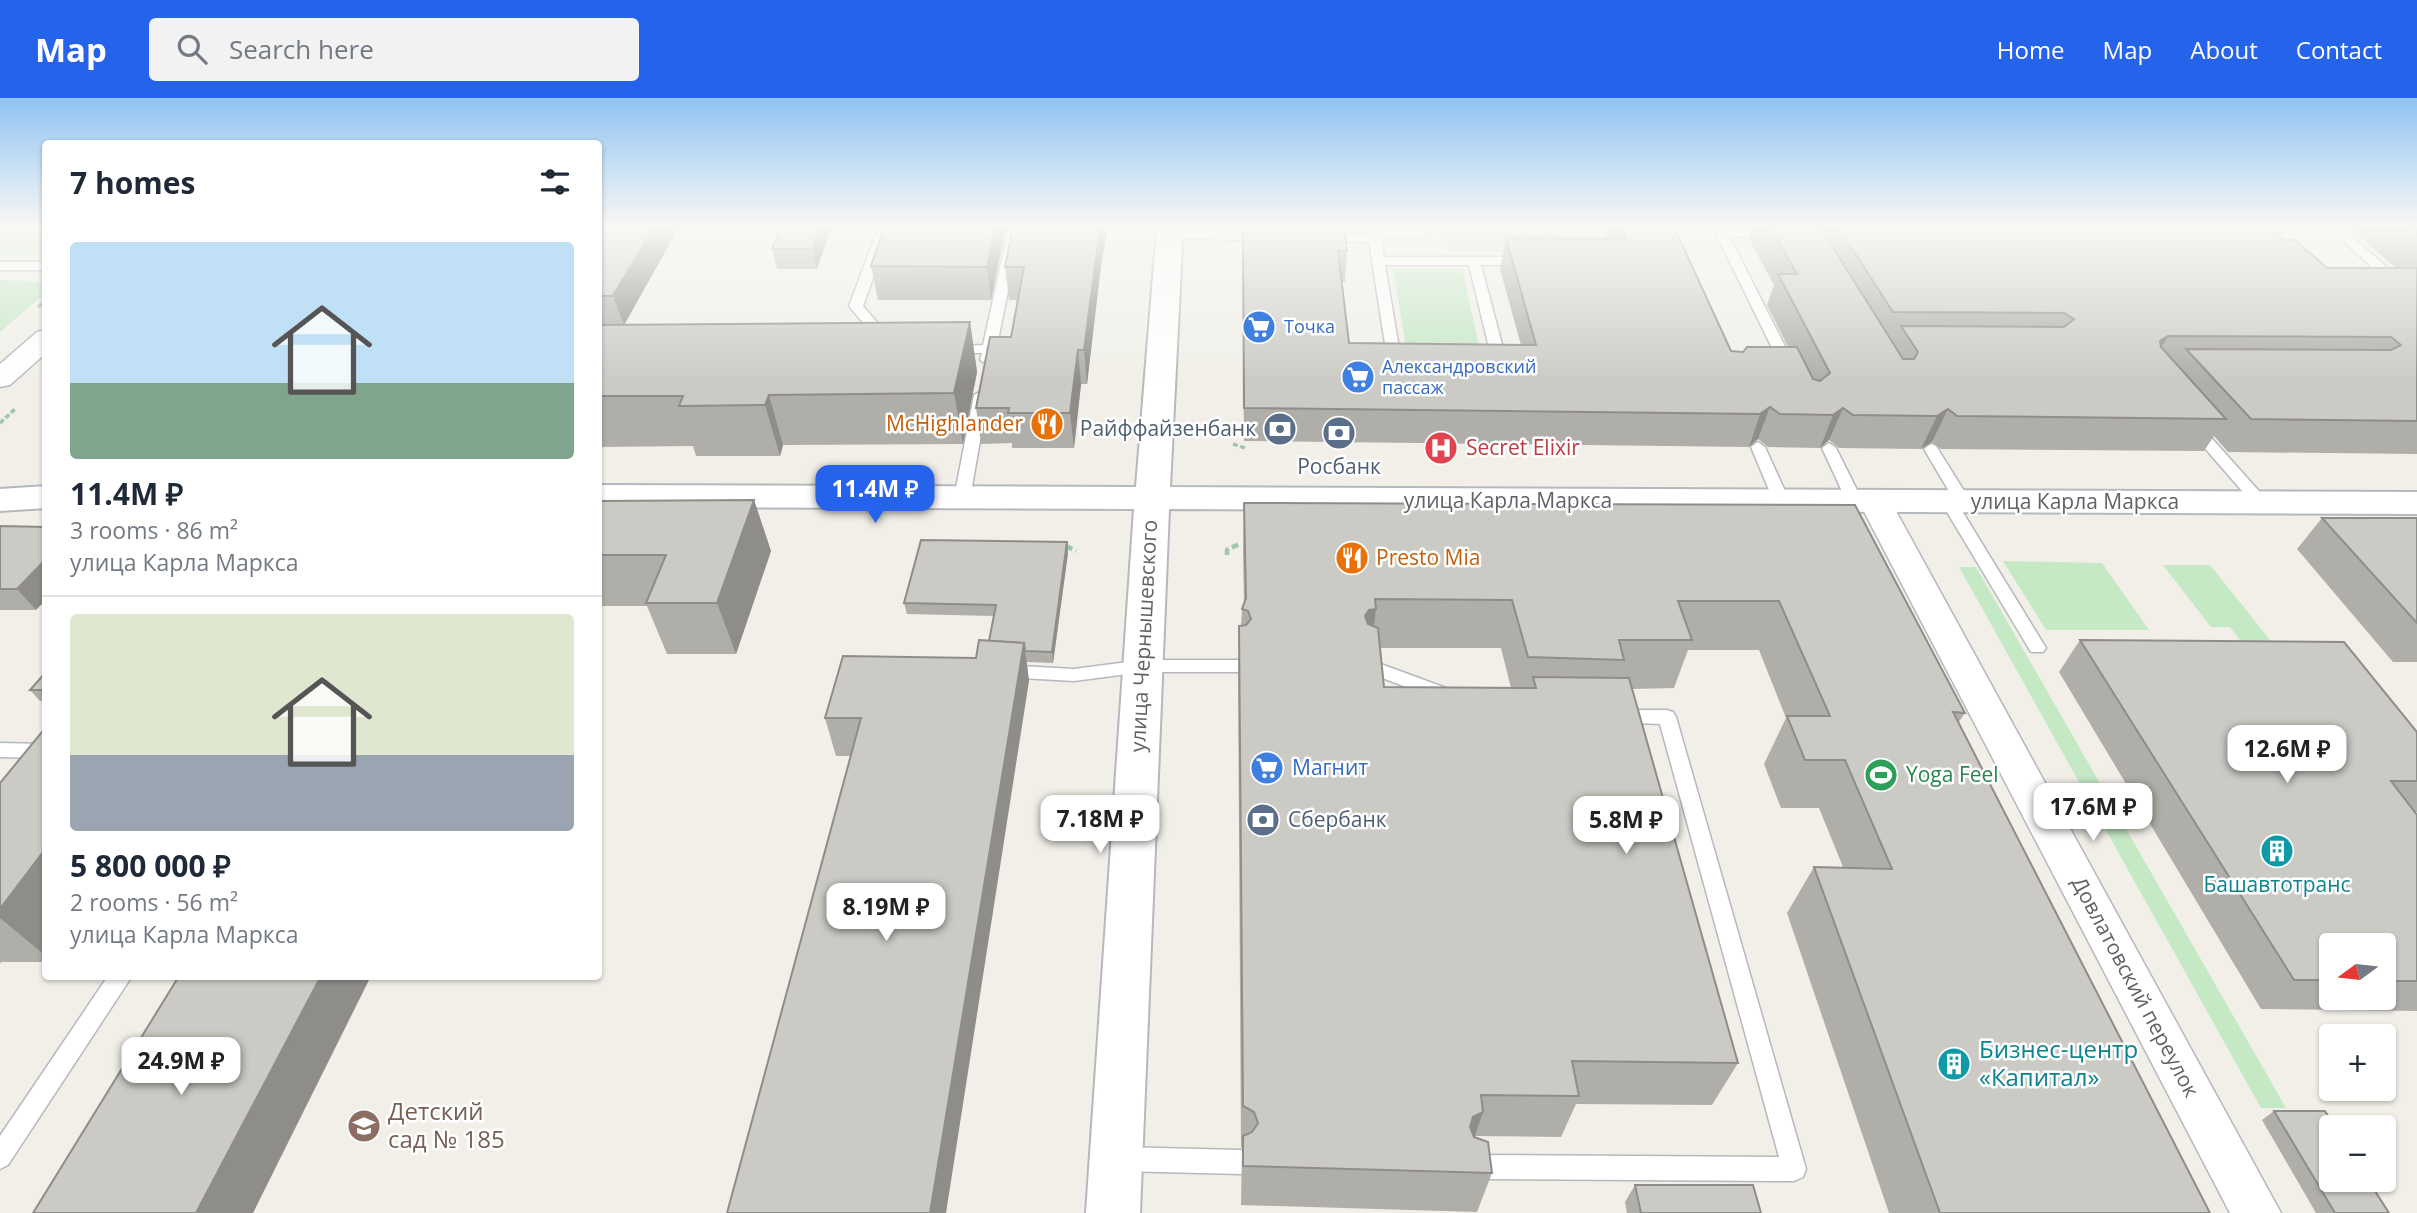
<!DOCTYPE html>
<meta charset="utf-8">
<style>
:root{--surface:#fff;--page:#f2f2f3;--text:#1f2937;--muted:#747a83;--line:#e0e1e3;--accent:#2563eb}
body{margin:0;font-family:"Open Sans",sans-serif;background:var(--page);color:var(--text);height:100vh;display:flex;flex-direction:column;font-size:26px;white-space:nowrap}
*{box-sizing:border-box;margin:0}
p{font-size:23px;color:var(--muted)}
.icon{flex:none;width:38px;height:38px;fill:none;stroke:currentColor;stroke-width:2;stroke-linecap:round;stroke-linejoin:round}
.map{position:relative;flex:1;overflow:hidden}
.details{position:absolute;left:42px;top:42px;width:560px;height:840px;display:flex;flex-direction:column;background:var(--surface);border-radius:7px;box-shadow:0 2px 5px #0004}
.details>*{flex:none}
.needle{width:46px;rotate:255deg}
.tools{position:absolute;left:2319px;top:835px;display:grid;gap:14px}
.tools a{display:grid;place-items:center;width:77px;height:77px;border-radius:7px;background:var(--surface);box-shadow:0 2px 5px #0004;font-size:35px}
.price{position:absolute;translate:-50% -60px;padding:0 16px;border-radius:14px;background:#fff;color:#222;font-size:23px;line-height:46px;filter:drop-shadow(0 2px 4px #0008)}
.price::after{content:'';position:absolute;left:50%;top:42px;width:21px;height:16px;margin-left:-10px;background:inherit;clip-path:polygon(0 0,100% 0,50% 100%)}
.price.selected{background:var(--accent);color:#fff}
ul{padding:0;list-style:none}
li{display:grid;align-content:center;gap:14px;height:371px;padding:0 28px}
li+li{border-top:2px solid var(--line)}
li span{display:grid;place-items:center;height:217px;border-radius:7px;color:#555}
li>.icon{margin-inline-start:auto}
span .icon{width:126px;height:126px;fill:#fffc;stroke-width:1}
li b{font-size:30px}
h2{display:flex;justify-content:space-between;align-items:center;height:84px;padding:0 28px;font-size:30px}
header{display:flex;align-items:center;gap:42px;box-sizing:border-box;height:98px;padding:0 35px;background:var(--accent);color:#fff}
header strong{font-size:33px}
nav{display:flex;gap:38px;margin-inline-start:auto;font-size:24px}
.search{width:490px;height:63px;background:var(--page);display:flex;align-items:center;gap:18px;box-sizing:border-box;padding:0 24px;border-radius:7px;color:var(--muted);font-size:26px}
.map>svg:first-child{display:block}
</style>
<header>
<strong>Map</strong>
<div class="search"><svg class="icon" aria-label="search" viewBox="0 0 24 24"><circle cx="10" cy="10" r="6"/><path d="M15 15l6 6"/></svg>Search here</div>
<nav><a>Home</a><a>Map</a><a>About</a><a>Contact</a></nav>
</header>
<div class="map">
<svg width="2417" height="1115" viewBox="0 0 2417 1115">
<rect width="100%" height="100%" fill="#f1efe8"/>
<g fill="#c5e8c5">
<rect x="0" y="129" width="45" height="28"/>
<path d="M 1443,129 L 1597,129 L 1607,156 L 1448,153 Z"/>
<path d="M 1393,171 L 1462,171 L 1481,256 L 1407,255 Z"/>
<path d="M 0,182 L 34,183 L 42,185 L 41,199 L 0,234 Z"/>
<path d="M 2003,463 L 2102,465 L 2149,532 L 2046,532 Z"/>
<path d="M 2163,467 L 2210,467 L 2274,547 L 2244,547 L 2230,529 L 2211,529 Z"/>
<path d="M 1959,469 L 1976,469 L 2286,1010 L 2261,1010 Z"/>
</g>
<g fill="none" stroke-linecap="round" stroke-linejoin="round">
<defs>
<g id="service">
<path d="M 879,129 L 891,129 L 863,208 L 893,243 L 886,247 L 881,246 L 849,208 Z"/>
<path d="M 1009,129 L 1021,129 L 994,262 L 987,266 L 980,262 L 982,255 L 946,255 L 944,252 L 951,248 L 983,247 Z"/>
<path d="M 1416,129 L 1428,129 L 1429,135 L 1423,139 L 1381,139 L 1384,159 L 1523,159 L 1529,163 L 1523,167 L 1481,167 L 1507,265 L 1505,268 L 1496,269 L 1489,265 L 1492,262 L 1469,167 L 1385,167 L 1401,262 L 1405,265 L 1398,269 L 1388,265 L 1369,144 L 1330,143 L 1324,139 L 1330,135 L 1368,136 L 1374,131 Z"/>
<path d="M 2327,129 L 2341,129 L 2397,178 L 2397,184 L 2389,184 Z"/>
<path d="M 1721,130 L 1774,131 L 1780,135 L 1774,139 L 1729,138 L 1795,268 L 1793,271 L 1783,271 L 1781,268 L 1715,134 Z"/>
<path d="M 1169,133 L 1242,134 L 1248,138 L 1242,142 L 1165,140 L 1165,134 Z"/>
<rect x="0" y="164" width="46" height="8"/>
<path d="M 981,293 L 988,297 L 970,400 L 962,405 L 954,400 L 974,297 Z"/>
<path d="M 2194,325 L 2199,326 L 2266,401 L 2269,405 L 2266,409 L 2256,409 L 2189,332 L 2187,329 L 2189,326 Z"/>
<path d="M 1758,344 L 1765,349 L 1790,404 L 1787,408 L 1782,409 L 1774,404 L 1751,349 Z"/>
<path d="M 1829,345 L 1836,350 L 1863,404 L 1860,408 L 1850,408 L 1847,404 L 1822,350 Z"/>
<path d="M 1931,346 L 1936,348 L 1971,404 L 1968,408 L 1959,408 L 2046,550 L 2043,554 L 2031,554 L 1941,404 L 1944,400 L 1953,400 L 1924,351 Z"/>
<path d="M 1143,562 L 1238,562 L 1244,563 L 1247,568 L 1244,573 L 1238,574 L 1143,574 L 1074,583 L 1004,579 L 998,578 L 995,573 L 998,568 L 1004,567 L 1074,571 Z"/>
<path d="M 1370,562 L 1454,593 L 1457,598 L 1454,603 L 1448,605 L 1364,573 L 1361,568 L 1364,563 Z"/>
<path d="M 1616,612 L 1667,612 L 1673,614 L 1676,619 L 1806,1071 L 1803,1079 L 1794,1083 L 1471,1081 L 1462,1077 L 1459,1069 L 1462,1061 L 1471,1057 L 1779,1059 L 1660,626 L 1610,624 L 1607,619 L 1610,614 Z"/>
<path d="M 0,645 L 46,646 L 46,660 L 0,659 Z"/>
<path d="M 108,878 L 132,878 L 8,1067 L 0,1071 L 0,1038 Z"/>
<path d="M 1119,1049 L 1241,1052 L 1249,1056 L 1253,1064 L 1249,1072 L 1241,1076 L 1119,1073 L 1111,1069 L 1107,1061 L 1111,1053 Z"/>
</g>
<g id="minor">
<path d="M 46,232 L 46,255 L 10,287 L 0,289 L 0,266 L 37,234 Z"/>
<path d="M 1875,394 L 1886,397 L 1891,404 L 2281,1115 L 2230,1115 L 1859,404 L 1864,397 Z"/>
</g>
<g id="tertiary">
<path d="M 1157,129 L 1183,129 L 1170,389 L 2417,394 L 2417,416 L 1169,411 L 1140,1115 L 1086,1115 L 1134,411 L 598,409 L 598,387 L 1136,389 Z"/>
<path d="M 46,388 L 46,410 L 0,413 L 0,391 Z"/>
</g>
</defs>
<use href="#service" stroke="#b5b8bc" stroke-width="3"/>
<use href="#minor" stroke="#b5b8bc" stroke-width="3"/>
<use href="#tertiary" stroke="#b5b8bc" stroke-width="4"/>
<g stroke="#9cc7a9" stroke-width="3.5" stroke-dasharray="5 2.5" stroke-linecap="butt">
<path d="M 38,209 L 46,202"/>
<path d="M 0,325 L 15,311"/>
<path d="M 1233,346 L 1245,350"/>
</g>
<g stroke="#9cc7a9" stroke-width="4.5" stroke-dasharray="7 3.5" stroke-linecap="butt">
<path d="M 1066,448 L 1076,453"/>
<path d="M 1227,457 L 1227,452 L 1239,446"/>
</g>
<use href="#service" fill="#fff" fill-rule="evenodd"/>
<use href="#minor" fill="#fff" fill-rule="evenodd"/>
<use href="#tertiary" fill="#fff" fill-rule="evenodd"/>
</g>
<g fill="#afaea9" fill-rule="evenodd">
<path d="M 598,129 L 679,129 L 624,227 L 970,224 L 977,274 L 963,346 L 783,347 L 780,358 L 696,358 L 693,348 L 598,349 Z"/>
<path d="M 781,129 L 831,129 L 817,171 L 777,171 L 772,151 Z"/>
<path d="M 1006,129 L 991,202 L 878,202 L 871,168 L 903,130 Z"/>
<path d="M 1013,129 L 1108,129 L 1101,167 L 1087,286 L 1081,286 L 1074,350 L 1012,350 L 1012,345 L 981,346 L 976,310 L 1011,239 L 1018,202 L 1009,202 L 1005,169 Z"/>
<path d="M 1242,129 L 1347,153 L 1345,184 L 1342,184 L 1349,245 L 1521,247 L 1500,171 L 1506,140 L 1607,141 L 1603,129 L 1674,129 L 1731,253 L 1743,254 L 1788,249 L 1767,207 L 1774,187 L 1749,141 L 1753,129 L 2270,129 L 2284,142 L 2327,170 L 2396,170 L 2348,129 L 2417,129 L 2417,356 L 2228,354 L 2214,338 L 2204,353 L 1941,351 L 1932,344 L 1921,351 L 1839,350 L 1829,342 L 1820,350 L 1768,349 L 1758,341 L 1749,349 L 1244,343 Z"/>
<path d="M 754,402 L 771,453 L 736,556 L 667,556 L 647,508 L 598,508 L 598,403 Z"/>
<path d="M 1244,405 L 1855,407 L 1965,615 L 1958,625 L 2210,1115 L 1889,1115 L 1787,815 L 1814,769 L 1843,769 L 1819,710 L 1781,710 L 1764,666 L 1786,620 L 1759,552 L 1688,552 L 1674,590 L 1632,591 L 1738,965 L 1712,1007 L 1576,1006 L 1561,1039 L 1475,1038 L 1492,1075 L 1477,1114 L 1241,1107 L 1242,1050 L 1241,1049 L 1238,577 L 1239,528 L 1241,528 L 1242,511 L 1244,506 L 1243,453 ZM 1380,550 L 1501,550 L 1511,590 L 1384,589 Z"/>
<path d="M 2322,420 L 2417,420 L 2417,564 L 2393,564 L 2297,451 Z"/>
<path d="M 0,428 L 36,512 L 0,512 Z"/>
<path d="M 1067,444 L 1068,455 L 1053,565 L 1027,564 L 1029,583 L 851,658 L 836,658 L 825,620 L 976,560 L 989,543 L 994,518 L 907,516 L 904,505 Z"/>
<path d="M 2080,542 L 2417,683 L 2417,714 L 2415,714 L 2417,717 L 2417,913 L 2261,911 L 2059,574 ZM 2331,847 L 2384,847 L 2384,900 L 2331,900 Z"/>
<path d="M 46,574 L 46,603 L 40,603 L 30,592 Z"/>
<path d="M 46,629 L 46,864 L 1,864 L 0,866 L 0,685 Z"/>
<path d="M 2274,1013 L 2389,1115 L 2316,1115 L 2262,1022 Z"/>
<path d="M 1635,1087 L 1761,1115 L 1627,1115 L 1625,1104 Z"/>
</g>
<g fill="#8f8d8a">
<path d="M 654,129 L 679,129 L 624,227 L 613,198 Z"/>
<path d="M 820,129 L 831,130 L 817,171 L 812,151 Z"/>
<path d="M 995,129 L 1006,129 L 991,202 L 987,169 Z"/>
<path d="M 1100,129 L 1108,129 L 1101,167 L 1087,286 L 1084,252 Z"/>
<path d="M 970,224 L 977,274 L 963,346 L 954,295 Z"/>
<path d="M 2168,238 L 2149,270 L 2160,243 Z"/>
<path d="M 1078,252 L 1081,286 L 1074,350 L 1070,315 Z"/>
<path d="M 769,297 L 783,347 L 780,358 L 765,307 Z"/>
<path d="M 1770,309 L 1758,341 L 1749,349 L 1760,316 Z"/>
<path d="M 1843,310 L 1829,342 L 1820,350 L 1833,317 Z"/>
<path d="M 1948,311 L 1932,344 L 1921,351 L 1937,318 Z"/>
<path d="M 754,402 L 771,453 L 736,556 L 717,505 Z"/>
<path d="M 1067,444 L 1068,455 L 1053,565 L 1052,554 Z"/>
<path d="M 46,461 L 46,502 L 36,512 L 17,491 Z"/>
<path d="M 1376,511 L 1370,559 L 1365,518 L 1369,512 Z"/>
<path d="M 1024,545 L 1029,583 L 946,1115 L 930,1115 Z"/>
<path d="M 46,750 L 46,858 L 0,820 L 0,811 Z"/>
<path d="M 321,878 L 371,878 L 253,1115 L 196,1115 Z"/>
<path d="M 1483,1014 L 1469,1055 L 1460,1060 L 1473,1019 Z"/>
</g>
<g fill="#cccac5" stroke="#8f8d8a" stroke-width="2">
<path d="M 598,129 L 654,129 L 613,198 L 598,198 Z"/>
<path d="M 781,129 L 820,129 L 812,151 L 772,151 Z"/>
<path d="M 903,129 L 995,129 L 987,169 L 871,168 L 884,130 Z"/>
<path d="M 1013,129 L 1100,129 L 1084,252 L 1078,252 L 1070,315 L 1008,315 L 1009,310 L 976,310 L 990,239 L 1011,239 L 1024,169 L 1005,169 Z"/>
<path d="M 1243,129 L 1344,129 L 1347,153 L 1338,153 L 1349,245 L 1536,247 L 1506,140 L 1626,141 L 1622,129 L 1674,129 L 1731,253 L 1743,254 L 1747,249 L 1797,249 L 1813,281 L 1820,283 L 1830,275 L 1778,176 L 1797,176 L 1770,129 L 1820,129 L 1903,261 L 1914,261 L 1918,254 L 1901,228 L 2064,229 L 2074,221 L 2064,215 L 1893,214 L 1838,129 L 2270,129 L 2284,142 L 2295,142 L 2327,170 L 2417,170 L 2417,323 L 2251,321 L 2186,251 L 2391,252 L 2401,247 L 2391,239 L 2168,238 L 2160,243 L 2161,249 L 2226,321 L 1957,318 L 1948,311 L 1937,318 L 1853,317 L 1843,310 L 1833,317 L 1780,316 L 1770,309 L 1760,316 L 1244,310 Z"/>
<path d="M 2406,129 L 2417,129 L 2417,138 Z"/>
<path d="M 970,224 L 954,295 L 769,297 L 765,307 L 679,308 L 683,298 L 598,298 L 598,227 Z"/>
<path d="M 754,402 L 717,505 L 646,505 L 666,457 L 598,457 L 598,403 Z"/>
<path d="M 1244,405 L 1855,407 L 1965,615 L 1953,614 L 2210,1115 L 1940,1115 L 1814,769 L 1892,771 L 1845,662 L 1805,662 L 1787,618 L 1830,618 L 1779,503 L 1678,503 L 1692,542 L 1619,542 L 1624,562 L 1528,559 L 1512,502 L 1375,501 L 1376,511 L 1369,512 L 1365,518 L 1368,526 L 1378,530 L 1384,589 L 1536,590 L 1533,579 L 1629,580 L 1738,965 L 1572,963 L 1579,998 L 1481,997 L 1483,1014 L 1473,1019 L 1470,1029 L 1474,1039 L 1488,1044 L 1492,1075 L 1243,1068 L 1243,1038 L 1252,1034 L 1258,1025 L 1254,1014 L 1243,1008 L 1239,528 L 1246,527 L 1251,521 L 1248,513 L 1242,511 L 1246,500 Z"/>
<path d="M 2322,420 L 2417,420 L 2417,525 Z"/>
<path d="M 0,428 L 46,429 L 46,461 L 17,491 L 0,491 Z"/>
<path d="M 921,442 L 1067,444 L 1052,554 L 1025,553 L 1024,545 L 989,543 L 996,507 L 904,505 Z"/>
<path d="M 979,542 L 1024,545 L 930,1115 L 727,1115 L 861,620 L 825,620 L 843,558 L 976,560 Z"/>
<path d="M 2080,542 L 2344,544 L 2417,634 L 2417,683 L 2391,683 L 2417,717 L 2417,883 L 2384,883 L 2384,847 L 2331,847 L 2331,882 L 2294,882 Z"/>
<path d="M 46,574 L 46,592 L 30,592 Z"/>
<path d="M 46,629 L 46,750 L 0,811 L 0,685 Z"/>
<path d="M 179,878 L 321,878 L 196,1115 L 33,1115 Z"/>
<path d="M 2274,1013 L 2325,1013 L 2335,1029 L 2331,1029 L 2331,1082 L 2368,1082 L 2389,1115 L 2335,1115 Z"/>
<path d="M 1635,1087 L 1753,1087 L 1761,1115 L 1641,1115 Z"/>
</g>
<linearGradient id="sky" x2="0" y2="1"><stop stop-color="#8fc3f1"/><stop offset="0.45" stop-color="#f9f8f5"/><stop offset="1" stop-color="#f9f8f5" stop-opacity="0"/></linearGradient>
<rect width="2417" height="285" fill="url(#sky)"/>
<defs>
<symbol id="supermarket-disc" viewBox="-11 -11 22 22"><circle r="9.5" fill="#3f7fe0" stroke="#fff"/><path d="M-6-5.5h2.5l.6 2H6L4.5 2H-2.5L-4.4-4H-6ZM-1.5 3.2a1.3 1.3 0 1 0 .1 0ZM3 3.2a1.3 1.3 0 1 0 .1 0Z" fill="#fff"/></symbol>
<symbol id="restaurant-disc" viewBox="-11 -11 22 22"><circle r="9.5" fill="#e8710a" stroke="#fff"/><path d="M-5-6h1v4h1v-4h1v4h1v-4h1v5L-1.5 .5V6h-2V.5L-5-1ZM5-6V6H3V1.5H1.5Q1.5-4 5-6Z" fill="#fff"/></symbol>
<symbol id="bank-disc" viewBox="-11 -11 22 22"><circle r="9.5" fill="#5c6f8a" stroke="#fff"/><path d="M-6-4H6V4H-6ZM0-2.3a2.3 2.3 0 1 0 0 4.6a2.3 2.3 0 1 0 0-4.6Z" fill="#fff"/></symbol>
<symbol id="hospital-disc" viewBox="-11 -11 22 22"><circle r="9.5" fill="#e0444e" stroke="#fff"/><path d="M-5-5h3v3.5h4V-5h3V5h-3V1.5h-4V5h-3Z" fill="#fff"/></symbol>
<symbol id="stadium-disc" viewBox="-11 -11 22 22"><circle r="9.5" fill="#2e9e5b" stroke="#fff"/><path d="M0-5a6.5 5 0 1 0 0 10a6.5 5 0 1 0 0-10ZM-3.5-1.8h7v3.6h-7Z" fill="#fff"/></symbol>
<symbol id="building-disc" viewBox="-11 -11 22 22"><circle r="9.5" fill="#0f9aa8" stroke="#fff"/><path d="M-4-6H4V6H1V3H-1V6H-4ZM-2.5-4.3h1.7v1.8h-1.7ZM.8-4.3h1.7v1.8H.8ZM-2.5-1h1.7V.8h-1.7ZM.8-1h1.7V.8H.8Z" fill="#fff"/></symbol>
<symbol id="school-disc" viewBox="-11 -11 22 22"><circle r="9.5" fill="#8d6e63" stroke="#fff"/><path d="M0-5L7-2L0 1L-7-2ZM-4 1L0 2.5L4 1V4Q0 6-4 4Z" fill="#fff"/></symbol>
</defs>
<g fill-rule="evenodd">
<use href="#supermarket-disc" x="1240" y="210" width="38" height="38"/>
<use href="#supermarket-disc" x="1339" y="260" width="38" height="38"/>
<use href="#restaurant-disc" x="1028" y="307" width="38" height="38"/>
<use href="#bank-disc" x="1261" y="312" width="38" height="38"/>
<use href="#bank-disc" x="1320" y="316" width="38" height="38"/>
<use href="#hospital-disc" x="1422" y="331" width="38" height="38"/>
<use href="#restaurant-disc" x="1333" y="441" width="38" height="38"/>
<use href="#supermarket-disc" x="1248" y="651" width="38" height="38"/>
<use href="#stadium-disc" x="1862" y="658" width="38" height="38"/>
<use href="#bank-disc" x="1244" y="703" width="38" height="38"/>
<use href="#building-disc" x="2258" y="734" width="38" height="38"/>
<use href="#building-disc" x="1935" y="947" width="38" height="38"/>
<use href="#school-disc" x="345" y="1009" width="38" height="38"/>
</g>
<g text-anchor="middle" stroke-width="5" stroke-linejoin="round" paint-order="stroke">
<g font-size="18" fill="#366cbe" stroke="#fff" text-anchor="start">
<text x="1284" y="235">Точка</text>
<text x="1382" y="275">Александровский<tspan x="1382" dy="21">пассаж</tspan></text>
</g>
<g font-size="21" fill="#c56008" stroke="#fff" text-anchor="end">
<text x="1023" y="333">McHighlander</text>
<text x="1376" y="467" text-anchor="start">Presto Mia</text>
</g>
<g font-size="21" fill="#4e5e75" stroke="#fff" text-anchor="end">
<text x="1256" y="338">Райффайзенбанк</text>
<text x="1339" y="376" text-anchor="middle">Росбанк</text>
<text x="1288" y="729" text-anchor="start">Сбербанк</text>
</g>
<g font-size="21" fill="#be3a42" stroke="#fff" text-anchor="start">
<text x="1466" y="357">Secret Elixir</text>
</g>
<g font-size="21" fill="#5f6368" stroke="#fff">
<text x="1508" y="410">улица Карла Маркса</text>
<text x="2075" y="411">улица Карла Маркса</text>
<text transform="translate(1144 538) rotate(-87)" y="7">улица Чернышевского</text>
<text transform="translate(2135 889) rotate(62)" y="7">Довлатовский переулок</text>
</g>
<g font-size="21" fill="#366cbe" stroke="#fff" text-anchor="start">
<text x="1292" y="677">Магнит</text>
</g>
<g font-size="21" fill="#27864d" stroke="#fff" text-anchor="start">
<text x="1906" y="684">Yoga Feel</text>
</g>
<g font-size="21" fill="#0d838f" stroke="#fff">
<text x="2277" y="794">Башавтотранс</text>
</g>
<g font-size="24" fill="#0d838f" stroke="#fff" text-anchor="start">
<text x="1979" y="960">Бизнес-центр<tspan x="1979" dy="28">«Капитал»</tspan></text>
</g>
<g font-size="24" fill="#785e54" stroke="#fff" text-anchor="start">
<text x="388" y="1022">Детский<tspan x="388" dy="28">сад № 185</tspan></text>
</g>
</g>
</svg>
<div class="tools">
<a><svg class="needle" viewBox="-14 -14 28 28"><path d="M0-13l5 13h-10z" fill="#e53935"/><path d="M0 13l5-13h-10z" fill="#747a83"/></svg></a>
<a>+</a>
<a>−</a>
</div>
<b class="price selected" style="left:875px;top:427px">11.4M ₽</b>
<b class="price" style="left:2287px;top:687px">12.6M ₽</b>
<b class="price" style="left:2093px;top:745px">17.6M ₽</b>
<b class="price" style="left:1100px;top:757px">7.18M ₽</b>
<b class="price" style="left:1626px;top:758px">5.8M ₽</b>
<b class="price" style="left:886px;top:845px">8.19M ₽</b>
<b class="price" style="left:181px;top:999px">24.9M ₽</b>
<section class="details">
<h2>7 homes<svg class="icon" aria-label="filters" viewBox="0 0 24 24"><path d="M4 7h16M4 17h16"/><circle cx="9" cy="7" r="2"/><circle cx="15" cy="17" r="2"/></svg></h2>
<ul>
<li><span style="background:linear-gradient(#bfe0f5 65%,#7fa58c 0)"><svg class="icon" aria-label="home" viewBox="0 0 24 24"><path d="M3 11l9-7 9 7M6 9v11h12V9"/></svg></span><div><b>11.4M ₽</b><p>3 rooms · 86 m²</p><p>улица Карла Маркса</p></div></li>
<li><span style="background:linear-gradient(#dfe7d0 65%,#9aa5b1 0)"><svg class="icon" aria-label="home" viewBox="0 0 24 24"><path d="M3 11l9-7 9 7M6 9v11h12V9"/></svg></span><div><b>5 800 000 ₽</b><p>2 rooms · 56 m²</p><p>улица Карла Маркса</p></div></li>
</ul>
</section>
</div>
